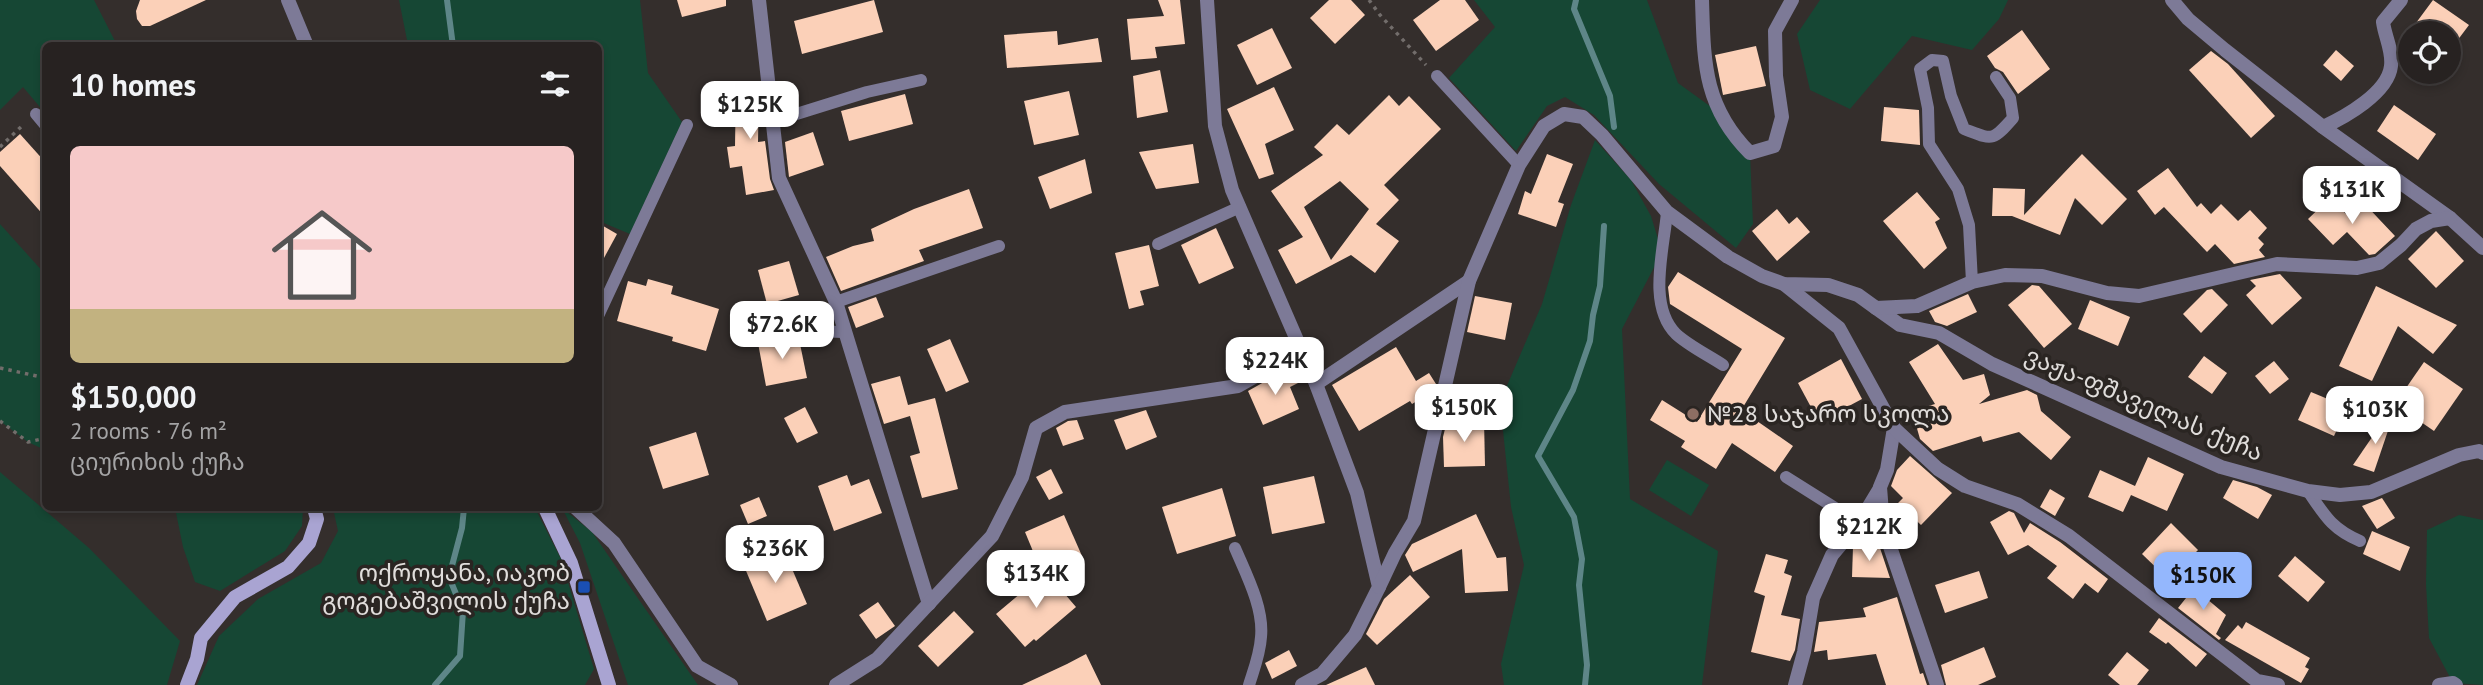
<!DOCTYPE html>
<meta charset="utf-8">
<style>
:root{--surface:#272221;--page:#332f2e;--text:#f1f3f6;--muted:#a4a4a5;--line:#433f3f;--accent:#94b7fd}
body{margin:0;font-family:"PT Sans","Noto Sans Georgian",sans-serif;background:var(--page);color:var(--text);height:100vh;display:flex;flex-direction:column;font-size:26px;white-space:nowrap}
*{box-sizing:border-box;margin:0}
p{font-size:23px;color:var(--muted)}
.icon{flex:none;width:38px;height:38px;fill:none;stroke:currentColor;stroke-width:2;stroke-linecap:round;stroke-linejoin:round}
.map{position:relative;flex:1;overflow:hidden}
.side{position:absolute;left:42px;top:42px;width:560px;height:469px;display:flex;flex-direction:column;background:var(--surface);border-radius:10px;box-shadow:0 4px 10px #0003,0 0 0 2px var(--line)}
.side>*{flex:none}
.tools{position:absolute;left:2398px;top:21px;display:grid;gap:14px}
.tools a{display:grid;place-items:center;width:63px;height:63px;border-radius:50%;background:var(--surface);box-shadow:0 4px 10px #0003,0 0 0 2px var(--line);font-size:35px}
.price{position:absolute;translate:-50% -60px;padding:0 16px;border-radius:14px;background:#fff;color:#222;font-size:23px;line-height:46px;filter:drop-shadow(0 2px 4px #0008)}
.price::after{content:'';position:absolute;left:50%;top:42px;width:21px;height:16px;margin-left:-10px;background:inherit;clip-path:polygon(0 0,100% 0,50% 100%)}
.price.on{background:var(--accent);color:#111}
ul{padding:0;list-style:none}
li{display:grid;align-content:center;gap:14px;height:371px;padding:0 28px}
li span{display:grid;place-items:center;height:217px;border-radius:10px;color:#555}
li>.icon{margin-inline-start:auto}
span .icon{width:126px;height:126px;fill:#fffc;stroke-width:1}
li b{font-size:30px}
h2{display:flex;justify-content:space-between;align-items:center;height:84px;padding:0 28px;font-size:30px}
.map>svg:first-child{display:block}
</style>
<div class="map">
<svg width="2483" height="685" viewBox="0 0 2483 685">
<rect width="100%" height="100%" fill="#342e2c"/>
<g fill="#164734">
<path d="M 0,0 L 94,0 L 117,45 L 46,46 L 45,113 L 23,87 L 0,110 Z"/>
<path d="M 399,0 L 640,0 L 648,73 L 682,122 L 630,234 L 599,221 L 598,46 L 408,45 Z"/>
<path d="M 1474,0 L 1647,0 L 1678,83 L 1718,112 L 1750,153 L 1753,224 L 1736,248 L 1659,184 L 1594,115 L 1565,97 L 1547,106 L 1516,151 L 1449,78 L 1495,27 Z"/>
<path d="M 1820,0 L 2008,0 L 1999,19 L 1972,50 L 1912,36 L 1850,109 L 1810,90 L 1797,34 Z"/>
<path d="M 1595,140 L 1631,180 L 1651,216 L 1662,252 L 1622,329 L 1630,499 L 1718,551 L 1702,685 L 1504,685 L 1501,664 L 1524,565 L 1511,507 L 1500,402 L 1542,304 L 1571,205 Z"/>
<path d="M 0,224 L 45,274 L 45,450 L 28,442 L 0,421 Z"/>
<path d="M 1667,460 L 1709,485 L 1691,516 L 1649,490 Z"/>
<path d="M 0,472 L 89,548 L 180,641 L 167,685 L 0,685 Z"/>
<path d="M 175,508 L 303,508 L 302,526 L 285,551 L 220,591 L 195,582 L 183,547 Z"/>
<path d="M 333,508 L 535,508 L 561,559 L 594,669 L 585,685 L 197,685 L 219,636 L 258,599 L 321,563 L 338,531 Z"/>
<path d="M 562,508 L 592,532 L 698,685 L 628,685 L 580,543 Z"/>
<path d="M 2459,515 L 2483,520 L 2483,685 L 2453,683 L 2429,638 L 2426,584 L 2427,530 Z"/>
</g>
<g fill="none" stroke-linecap="round" stroke-linejoin="round">
<g stroke="#5e8688" stroke-width="6">
<path d="M 447,0 L 453,46"/>
<path d="M 1576,0 L 1574,9 L 1610,96 L 1614,127"/>
<path d="M 435,685 L 460,656 L 463,611 L 449,577 L 462,528 L 464,508"/>
<path d="M 1585,685 L 1587,665 L 1579,585 L 1582,559 L 1574,517 L 1538,456 L 1573,390 L 1590,341 L 1593,315 L 1600,286 L 1604,226"/>
</g>
</g>
<g fill="#fbd0b8" fill-rule="evenodd">
<path d="M 140,0 L 206,0 L 150,26 L 142,26 L 137,19 L 136,11 Z"/>
<path d="M 677,0 L 726,0 L 726,6 L 682,17 Z"/>
<path d="M 874,0 L 883,32 L 802,54 L 794,21 Z"/>
<path d="M 1158,0 L 1180,0 L 1185,44 L 1155,47 L 1157,58 L 1131,60 L 1127,19 L 1164,16 Z"/>
<path d="M 1329,0 L 1351,0 L 1365,15 L 1335,44 L 1310,18 Z"/>
<path d="M 1440,0 L 1465,0 L 1479,20 L 1436,51 L 1413,20 Z"/>
<path d="M 2433,0 L 2469,25 L 2448,53 L 2448,33 L 2422,33 L 2413,27 Z"/>
<path d="M 1272,28 L 1292,68 L 1257,85 L 1237,45 Z"/>
<path d="M 2022,30 L 2050,69 L 2018,94 L 2003,72 L 1995,68 L 1987,56 Z"/>
<path d="M 1057,31 L 1058,45 L 1098,38 L 1102,62 L 1007,68 L 1004,35 Z"/>
<path d="M 1756,46 L 1766,86 L 1723,95 L 1715,55 Z"/>
<path d="M 2336,50 L 2354,66 L 2341,81 L 2323,65 Z"/>
<path d="M 2211,51 L 2228,64 L 2275,116 L 2251,138 L 2189,70 Z"/>
<path d="M 1160,70 L 1168,112 L 1137,118 L 1133,76 Z"/>
<path d="M 736,83 L 759,83 L 758,142 L 765,141 L 770,179 L 774,190 L 746,195 L 742,166 L 730,168 L 727,147 L 735,146 Z"/>
<path d="M 1274,87 L 1294,130 L 1265,144 L 1274,174 L 1259,179 L 1227,109 Z"/>
<path d="M 1069,91 L 1079,135 L 1034,145 L 1024,101 Z"/>
<path d="M 905,94 L 913,124 L 849,141 L 841,111 Z"/>
<path d="M 1389,95 L 1399,106 L 1409,96 L 1441,129 L 1384,185 L 1399,200 L 1376,224 L 1399,241 L 1375,273 L 1351,255 L 1296,284 L 1278,250 L 1303,237 L 1271,191 L 1323,155 L 1314,147 L 1337,124 L 1349,135 ZM 1340,181 L 1369,209 L 1331,260 L 1304,207 Z"/>
<path d="M 2394,105 L 2436,134 L 2418,160 L 2377,131 Z"/>
<path d="M 1884,107 L 1919,110 L 1920,145 L 1881,141 Z"/>
<path d="M 813,132 L 824,165 L 789,177 L 785,142 Z"/>
<path d="M 20,134 L 46,163 L 46,218 L 0,166 L 0,152 Z"/>
<path d="M 1193,144 L 1199,183 L 1156,189 L 1139,152 Z"/>
<path d="M 1547,154 L 1573,164 L 1558,202 L 1564,204 L 1556,227 L 1518,214 L 1525,191 L 1531,194 Z"/>
<path d="M 2082,154 L 2127,199 L 2102,225 L 2075,198 L 2060,235 L 2012,216 L 1992,216 L 1993,188 L 2025,189 L 2024,215 Z"/>
<path d="M 1085,159 L 1092,193 L 1050,209 L 1038,177 Z"/>
<path d="M 2168,168 L 2197,207 L 2201,203 L 2211,214 L 2221,204 L 2238,221 L 2250,210 L 2267,228 L 2258,238 L 2264,244 L 2259,250 L 2265,257 L 2234,264 L 2215,244 L 2207,252 L 2164,207 L 2155,215 L 2137,191 Z"/>
<path d="M 969,189 L 983,228 L 919,250 L 924,261 L 841,291 L 826,257 L 853,246 L 874,241 L 871,229 L 914,209 Z"/>
<path d="M 1917,192 L 1940,219 L 1935,222 L 1947,248 L 1924,269 L 1883,221 Z"/>
<path d="M 2330,198 L 2346,214 L 2361,200 L 2395,236 L 2375,254 L 2369,255 L 2347,232 L 2333,245 L 2308,219 Z"/>
<path d="M 1777,209 L 1789,224 L 1797,217 L 1810,232 L 1777,261 L 1752,231 Z"/>
<path d="M 598,223 L 617,234 L 598,269 Z"/>
<path d="M 1216,228 L 1234,268 L 1199,284 L 1181,245 Z"/>
<path d="M 2436,231 L 2464,261 L 2436,288 L 2408,259 Z"/>
<path d="M 1149,245 L 1159,286 L 1140,291 L 1144,305 L 1129,309 L 1115,253 Z"/>
<path d="M 789,261 L 799,295 L 767,304 L 758,270 Z"/>
<path d="M 1678,272 L 1785,338 L 1737,417 L 1744,412 L 1793,446 L 1775,472 L 1732,443 L 1716,469 L 1681,447 L 1685,441 L 1650,420 L 1662,400 L 1697,422 L 1742,349 L 1670,304 L 1668,287 Z"/>
<path d="M 2280,274 L 2302,298 L 2272,325 L 2246,295 L 2256,286 L 2250,280 Z"/>
<path d="M 648,279 L 673,286 L 671,294 L 719,309 L 706,351 L 672,341 L 673,337 L 617,321 L 628,281 L 646,286 Z"/>
<path d="M 2032,285 L 2039,286 L 2072,324 L 2044,348 L 2008,305 Z"/>
<path d="M 2376,286 L 2457,325 L 2433,354 L 2398,326 L 2372,381 L 2339,366 Z"/>
<path d="M 2212,289 L 2228,305 L 2201,333 L 2183,314 L 2207,290 Z"/>
<path d="M 1968,294 L 1977,312 L 1947,326 L 1935,322 L 1929,311 Z"/>
<path d="M 1475,296 L 1512,303 L 1505,340 L 1467,332 Z"/>
<path d="M 876,297 L 884,317 L 856,328 L 848,307 Z"/>
<path d="M 2090,300 L 2130,317 L 2118,346 L 2078,329 Z"/>
<path d="M 781,339 L 799,339 L 807,378 L 766,386 L 758,343 Z"/>
<path d="M 950,339 L 969,382 L 946,392 L 927,349 Z"/>
<path d="M 1938,344 L 1963,380 L 1984,374 L 1990,395 L 1979,404 L 2027,390 L 2037,395 L 2041,411 L 2071,437 L 2051,460 L 2019,432 L 1983,442 L 1981,436 L 1933,451 L 1920,439 L 1912,411 L 1935,404 L 1909,362 Z"/>
<path d="M 1396,347 L 1416,381 L 1429,373 L 1436,384 L 1434,391 L 1412,404 L 1410,401 L 1359,431 L 1332,385 Z"/>
<path d="M 2204,356 L 2227,373 L 2212,394 L 2188,377 Z"/>
<path d="M 1841,359 L 1862,399 L 1819,422 L 1798,383 Z"/>
<path d="M 2274,361 L 2289,379 L 2270,394 L 2255,376 Z"/>
<path d="M 2424,362 L 2463,389 L 2434,431 L 2395,404 Z"/>
<path d="M 1291,367 L 1298,383 L 1290,387 L 1299,409 L 1263,425 L 1248,391 Z"/>
<path d="M 900,376 L 908,405 L 935,398 L 958,489 L 922,498 L 910,456 L 920,453 L 910,416 L 884,424 L 871,384 Z"/>
<path d="M 2311,392 L 2347,407 L 2334,436 L 2298,420 Z"/>
<path d="M 805,407 L 818,433 L 797,443 L 784,418 Z"/>
<path d="M 1146,410 L 1157,437 L 1126,450 L 1114,420 Z"/>
<path d="M 2390,411 L 2394,413 L 2374,472 L 2353,465 Z"/>
<path d="M 1077,420 L 1084,439 L 1063,446 L 1056,428 L 1068,421 Z"/>
<path d="M 1484,420 L 1485,466 L 1444,467 L 1443,437 L 1447,421 Z"/>
<path d="M 696,432 L 709,475 L 663,489 L 649,447 Z"/>
<path d="M 1910,456 L 1952,493 L 1921,525 L 1898,503 L 1903,498 L 1891,486 L 1897,470 Z"/>
<path d="M 2148,457 L 2184,474 L 2167,511 L 2131,495 L 2123,512 L 2088,497 L 2100,470 L 2135,486 Z"/>
<path d="M 1051,469 L 1063,493 L 1049,500 L 1036,477 Z"/>
<path d="M 847,475 L 851,486 L 869,479 L 882,513 L 834,531 L 818,486 Z"/>
<path d="M 1314,476 L 1325,523 L 1272,534 L 1263,487 Z"/>
<path d="M 2233,480 L 2257,487 L 2272,495 L 2258,519 L 2223,498 Z"/>
<path d="M 1222,488 L 1236,536 L 1177,554 L 1162,507 Z"/>
<path d="M 2050,489 L 2065,498 L 2055,516 L 2040,507 Z"/>
<path d="M 759,497 L 767,516 L 748,524 L 740,505 Z"/>
<path d="M 2382,498 L 2395,518 L 2377,529 L 2362,506 Z"/>
<path d="M 2009,511 L 2014,513 L 2024,533 L 2030,523 L 2060,542 L 2108,579 L 2098,593 L 2085,583 L 2073,599 L 2047,578 L 2057,566 L 2028,545 L 2008,555 L 1990,522 Z"/>
<path d="M 1476,514 L 1497,558 L 1506,557 L 1508,591 L 1465,593 L 1462,549 L 1413,572 L 1405,555 L 1412,544 Z"/>
<path d="M 1064,515 L 1082,556 L 1042,573 L 1025,532 Z"/>
<path d="M 2171,523 L 2198,550 L 2169,580 L 2142,554 Z"/>
<path d="M 2372,531 L 2410,547 L 2400,571 L 2363,554 Z"/>
<path d="M 1853,547 L 1880,548 L 1890,578 L 1852,577 Z"/>
<path d="M 784,550 L 807,604 L 767,621 L 744,566 Z"/>
<path d="M 1766,554 L 1788,560 L 1784,573 L 1792,576 L 1781,615 L 1800,619 L 1795,650 L 1790,661 L 1751,652 L 1765,596 L 1754,592 Z"/>
<path d="M 2295,556 L 2325,582 L 2308,602 L 2278,576 Z"/>
<path d="M 1979,571 L 1988,598 L 1945,613 L 1935,585 Z"/>
<path d="M 1046,572 L 1076,607 L 1036,641 L 1034,639 L 1025,647 L 996,614 Z"/>
<path d="M 1410,575 L 1430,597 L 1377,645 L 1366,634 L 1384,599 Z"/>
<path d="M 2194,588 L 2226,615 L 2216,634 L 2221,638 L 2219,640 L 2178,608 Z"/>
<path d="M 1897,597 L 1920,674 L 1923,673 L 1927,685 L 1886,685 L 1876,654 L 1828,660 L 1827,650 L 1814,652 L 1819,622 L 1866,617 L 1863,608 Z"/>
<path d="M 878,602 L 895,626 L 876,639 L 859,615 Z"/>
<path d="M 954,611 L 974,632 L 938,667 L 918,646 Z"/>
<path d="M 2159,618 L 2207,654 L 2196,667 L 2168,642 L 2166,644 L 2149,632 Z"/>
<path d="M 2246,622 L 2310,658 L 2305,667 L 2309,669 L 2301,683 L 2225,640 L 2238,625 L 2242,629 Z"/>
<path d="M 1984,647 L 1996,677 L 1978,685 L 1946,685 L 1941,665 Z"/>
<path d="M 1289,650 L 1297,666 L 1272,679 L 1265,663 Z"/>
<path d="M 2127,652 L 2149,670 L 2137,685 L 2120,685 L 2108,675 Z"/>
<path d="M 1086,654 L 1101,685 L 1022,685 L 1067,664 Z"/>
<path d="M 1366,667 L 1375,685 L 1326,685 Z"/>
</g>
<g fill="none" stroke-linecap="round" stroke-linejoin="round">
<g stroke="#726d6b" stroke-width="3.5" stroke-dasharray="3.5 5" stroke-linecap="butt">
<path d="M 1369,0 L 1380,15 L 1426,65"/>
<path d="M 0,147 L 24,124"/>
<path d="M 0,368 L 46,378"/>
<path d="M 0,421 L 28,442 L 46,438"/>
</g>
<g stroke="#7d7a97" stroke-width="12">
<path d="M 1437,76 L 1519,165"/>
<path d="M 36,114 L 46,126"/>
<path d="M 774,121 L 867,92 L 921,80"/>
<path d="M 1667,212 C 1664,249 1647,305 1676,334 C 1689,346 1708,355 1723,365"/>
<path d="M 1158,244 L 1240,207"/>
<path d="M 1972,282 L 1969,225 L 1958,189 L 1929,144 L 1928,108 L 1920,69 L 1932,60 L 1943,61 L 1951,96 L 1964,129 C 1993,140 1992,142 2013,118 L 2010,98 L 1996,77"/>
<path d="M 836,302 L 999,246"/>
<path d="M 598,316 L 687,125"/>
<path d="M 747,329 L 844,332"/>
<path d="M 1786,477 L 1859,523"/>
<path d="M 2308,491 C 2325,516 2332,529 2360,541"/>
<path d="M 1235,548 C 1246,574 1264,608 1261,637 C 1260,654 1254,669 1249,685"/>
</g>
<g stroke="#7d7a97" stroke-width="14">
<path d="M 288,0 L 307,46"/>
<path d="M 759,0 L 779,178 L 836,302 L 929,604"/>
<path d="M 1207,0 L 1215,126 L 1232,190 L 1316,384 L 1357,493 L 1379,587 L 1355,635 L 1322,674 L 1302,685"/>
<path d="M 1702,0 C 1704,61 1703,106 1750,153 L 1774,146 L 1782,117 L 1776,76 L 1775,31 L 1792,0"/>
<path d="M 2172,0 L 2188,19 L 2225,50 L 2323,127 L 2450,218 L 2483,248"/>
<path d="M 2323,127 C 2345,117 2388,93 2391,66 C 2393,51 2385,37 2383,22 L 2401,0"/>
<path d="M 1784,284 L 1839,328 L 1894,428 L 1887,470 L 1880,487 L 1883,526 L 1937,685"/>
<path d="M 1876,308 L 1900,325 L 1939,333 L 1992,364 L 2221,467 L 2308,491 L 2340,495 L 2371,492 L 2459,455 L 2479,451 L 2483,453"/>
<path d="M 1316,384 L 1469,281"/>
<path d="M 1894,428 L 1938,469 L 1965,486 L 2017,504 L 2069,536 L 2257,681 L 2278,685"/>
<path d="M 576,508 L 614,543 L 697,666 L 731,685"/>
<path d="M 1379,587 L 1395,553 L 1414,521 L 1469,281 L 1519,165 L 1544,126 L 1564,114 L 1583,117 L 1602,135 L 1667,212 L 1728,257 L 1762,276 L 1784,284 L 1828,285 L 1858,295 L 1876,308 L 1917,306 L 1972,282 L 2005,275 L 2042,276 L 2107,293 L 2139,296 L 2277,264 L 2357,268 L 2379,263 L 2401,245 L 2416,229 L 2431,221 L 2450,218"/>
<path d="M 836,685 L 877,659 L 992,536 L 1022,477 L 1036,428 L 1065,412 L 1238,386 L 1301,350"/>
<path d="M 1795,685 L 1804,652 L 1813,598 L 1832,555 L 1859,523 L 1880,488"/>
<path d="M 2439,685 L 2453,683 L 2456,685"/>
</g>
<g stroke="#a9a4d2" stroke-width="14">
<path d="M 545,508 L 571,563 L 609,685"/>
<path d="M 187,685 L 197,659 L 201,638 L 235,597 L 288,567 L 309,543 L 317,519 L 314,508"/>
</g>
</g>
<circle fill="#8d6e63" stroke="#2a2522" stroke-width="2.5" cx="1693" cy="414" r="7"/>
<rect fill="#1a4fb4" stroke="#2a2522" stroke-width="2.5" x="577" y="580" width="14" height="14" rx="3.5"/>
<g text-anchor="middle" stroke-width="7" stroke-linejoin="round" paint-order="stroke">
<g font-size="24" fill="#e0dddb" stroke="#2a2522">
<text transform="translate(2144 404) rotate(23)" y="8">ვაჟა-ფშაველას ქუჩა</text>
</g>
<g font-size="24" fill="#e0dddb" stroke="#2a2522" text-anchor="start">
<text x="1707" y="422">№28 საჯარო სკოლა</text>
<text x="570" y="581" text-anchor="end">ოქროყანა, იაკობ<tspan x="570" dy="28">გოგებაშვილის ქუჩა</tspan></text>
</g>
</g>
</svg>
<div class="tools">
<a><svg class="icon" aria-label="locate" viewBox="0 0 24 24"><circle cx="12" cy="12" r="6"/><path d="M12 2v4M12 18v4M2 12h4M18 12h4"/></svg></a>
</div>
<b class="price" style="left:750px;top:141px">$125K</b>
<b class="price" style="left:2352px;top:226px">$131K</b>
<b class="price" style="left:782px;top:361px">$72.6K</b>
<b class="price" style="left:1275px;top:397px">$224K</b>
<b class="price" style="left:1464px;top:444px">$150K</b>
<b class="price" style="left:2375px;top:446px">$103K</b>
<b class="price" style="left:1869px;top:563px">$212K</b>
<b class="price" style="left:775px;top:585px">$236K</b>
<b class="price" style="left:1036px;top:610px">$134K</b>
<b class="price on" style="left:2203px;top:612px">$150K</b>
<section class="side">
<h2>10 homes<svg class="icon" aria-label="filters" viewBox="0 0 24 24"><path d="M4 7h16M4 17h16"/><circle cx="9" cy="7" r="2"/><circle cx="15" cy="17" r="2"/></svg></h2>
<ul>
<li><span style="background:linear-gradient(#f6c9c9 75%,#c2b280 0)"><svg class="icon" aria-label="home" viewBox="0 0 24 24"><path d="M3 11l9-7 9 7M6 9v11h12V9"/></svg></span><div><b>$150,000</b><p>2 rooms · 76 m²</p><p>ციურიხის ქუჩა</p></div></li>
</ul>
</section>
</div>
